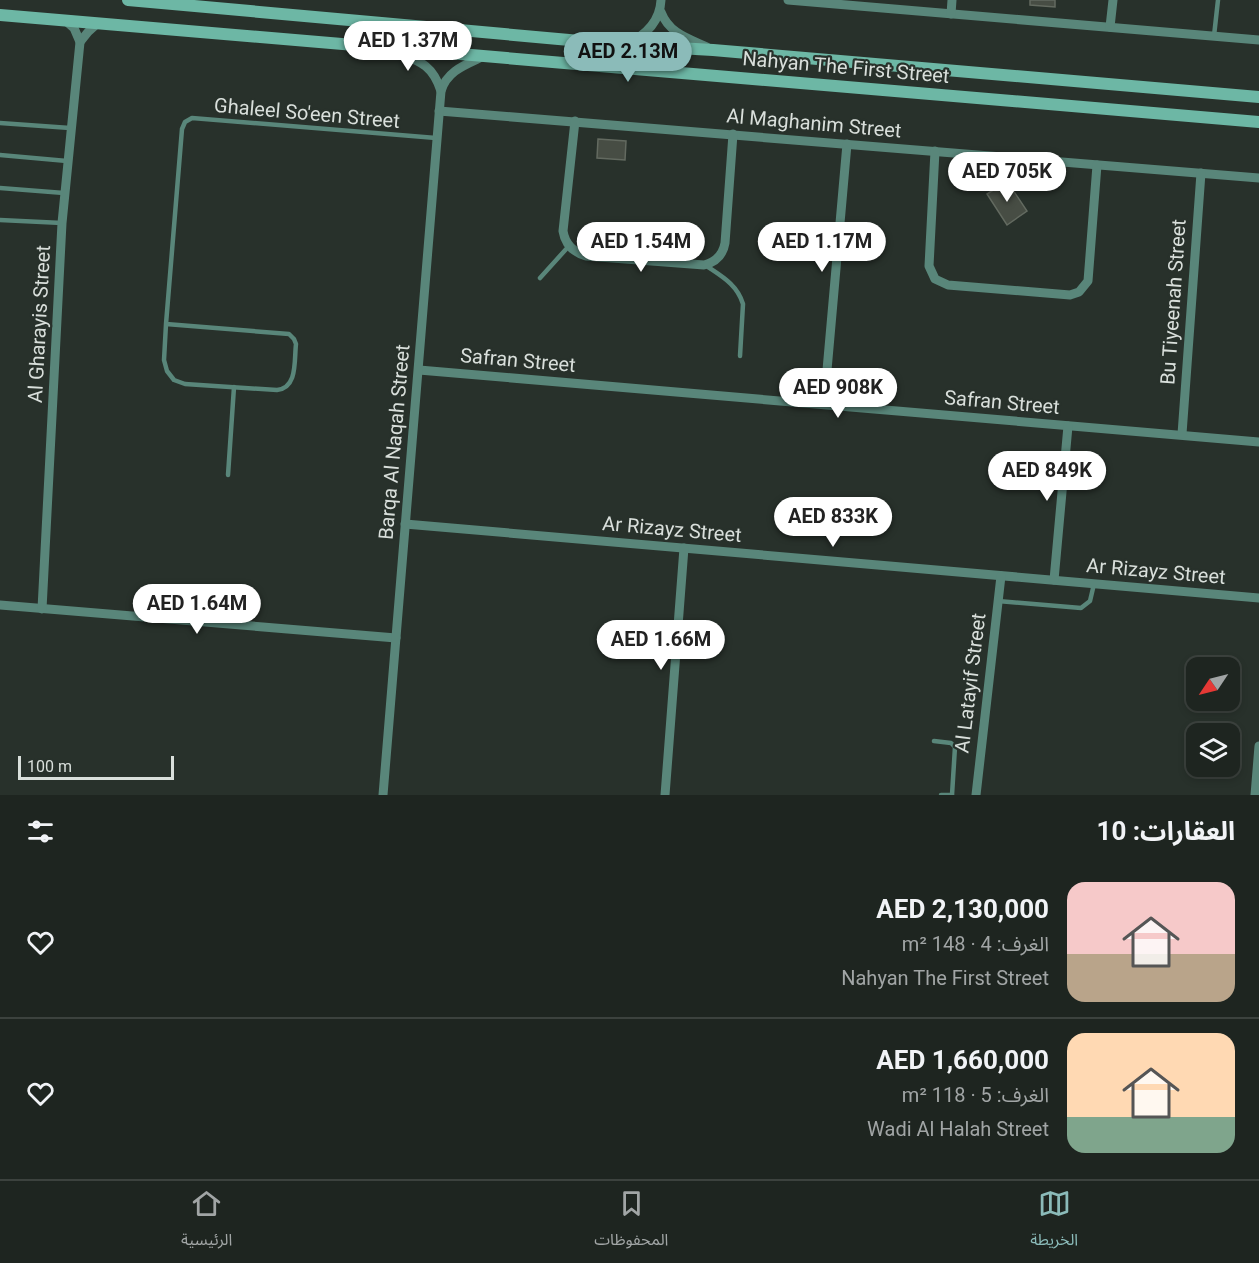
<!DOCTYPE html>
<html lang="ar">
<meta charset="utf-8">
<style>
:root{--surface:#1e2520;--page:#262d29;--text:#f1f3f6;--muted:#a1a5a5;--line:#3c423e;--accent:#8bbbb9}
body{margin:0;font-family:Roboto,"Noto Sans Arabic",sans-serif;background:var(--page);color:var(--text);direction:rtl;height:100vh;display:flex;flex-direction:column;font-size:22px;white-space:nowrap}
*{box-sizing:border-box;margin:0}
p{font-size:20px;color:var(--muted)}
.icon{flex:none;width:33px;height:33px;fill:none;stroke:currentColor;stroke-width:2;stroke-linecap:round;stroke-linejoin:round}
.map{position:relative;height:795px;overflow:hidden;direction:ltr}
.sheet{display:flex;flex-direction:column;background:var(--surface);flex:1}
.sheet>*{flex:none}
.needle{width:39px;rotate:235deg}
.controls{position:absolute;left:1186px;top:657px;display:grid;gap:12px}
.controls a{display:grid;place-items:center;width:54px;height:54px;border-radius:12px;background:var(--surface);box-shadow:0 3px 9px #0003,0 0 0 2px var(--line);font-size:30px}
.scale{position:absolute;left:18px;bottom:15px;width:156px;box-sizing:border-box;padding-left:6px;border:3px solid #d9dfdb;border-top:0;font-size:16px;line-height:21px;white-space:nowrap;color:#d9dfdb;-webkit-text-stroke:4px #28312b;paint-order:stroke}
.price{position:absolute;translate:-50% -51px;padding:0 14px;border-radius:21px;background:#fff;color:#222;font-size:20px;line-height:39px;filter:drop-shadow(0 2px 3px #0008)}
.price::after{content:'';position:absolute;left:50%;top:36px;width:18px;height:14px;margin-left:-9px;background:inherit;clip-path:polygon(0 0,100% 0,50% 100%)}
.price.on{background:var(--accent);color:#111}
ul{padding:0;list-style:none}
li{display:flex;align-items:center;gap:18px;height:150px;padding:0 24px}
li+li{border-top:2px solid var(--line)}
li span{display:grid;place-items:center;flex:none;width:168px;height:120px;border-radius:18px;color:#555}
li>.icon{margin-inline-start:auto}
span .icon{width:72px;height:72px;fill:#fffc;stroke-width:1}
li b{font-size:26px}
h2{display:flex;justify-content:space-between;align-items:center;height:72px;padding:0 24px;font-size:26px}
.tabs{display:flex;justify-content:space-around;align-items:center;height:84px;border-top:2px solid var(--line);background:var(--surface);font-size:16px;color:var(--muted)}
.tabs a{display:grid;justify-items:center;gap:3px}
.tabs .on{color:var(--accent)}
.map>svg:first-child{display:block}
</style>
<div class="map">
<svg width="1259" height="795" viewBox="0 0 1259 795">
<rect width="100%" height="100%" fill="#28312b"/>
<g fill="#474d44" stroke="#636a60" stroke-width="1.5">
<path d="M 1030,0 L 1055,0 L 1055,7 L 1030,5 Z"/>
<path d="M 598,139 L 626,141 L 625,160 L 597,158 Z"/>
<path d="M 1007,181 L 1027,211 L 1007,225 L 987,194 Z"/>
</g>
<g fill="none" stroke-linecap="round" stroke-linejoin="round">
<g stroke="#59867a" stroke-width="4.5">
<path d="M 1214,36 L 1218,0"/>
<path d="M 0,123 L 70,128"/>
<path d="M 0,155 L 67,161"/>
<path d="M 0,188 L 64,193"/>
<path d="M 0,220 L 62,223"/>
<path d="M 705,265 C 721,276 737,284 743,304 L 740,356"/>
<path d="M 540,278 L 568,247"/>
<path d="M 166,324 L 289,334 L 294,339 L 296,344 C 294,360 298,388 277,390 L 185,384 L 174,380 L 167,371 L 164,360 L 166,324 L 182,129 L 185,122 L 192,118 L 436,138"/>
<path d="M 228,475 L 234,387"/>
<path d="M 998,601 L 1081,608 L 1090,601 L 1094,584"/>
<path d="M 934,741 L 951,743 L 955,747 L 952,795"/>
<path d="M 941,795 L 952,795"/>
</g>
<g stroke="#59867a" stroke-width="9">
<path d="M 788,0 L 1259,40"/>
<path d="M 661,12 C 669,33 687,38 707,47"/>
<path d="M 951,14 L 952,0"/>
<path d="M 1110,27 L 1113,0"/>
<path d="M 80,42 L 88,32 L 98,23"/>
<path d="M 625,45 C 645,36 660,22 661,0"/>
<path d="M 393,51 C 418,61 432,63 441,91"/>
<path d="M 439,111 L 1259,178"/>
<path d="M 575,121 L 563,231 C 565,244 573,252 586,256 L 704,265 C 716,262 723,255 725,243 L 733,134"/>
<path d="M 935,151 L 929,266 L 935,279 L 948,285 L 1070,295 L 1079,292 L 1088,281 L 1097,165"/>
<path d="M 419,370 L 1259,442"/>
<path d="M 824,404 L 847,144"/>
<path d="M 1182,434 L 1201,173"/>
<path d="M 405,524 L 1259,598"/>
<path d="M 1054,580 L 1068,426"/>
<path d="M 0,605 L 396,638"/>
<path d="M 42,609 L 62,223 L 80,42 L 74,28 L 66,21"/>
<path d="M 383,795 L 441,91 C 447,71 465,65 482,57"/>
<path d="M 665,795 L 684,548"/>
<path d="M 976,795 L 1001,576"/>
<path d="M 1255,795 L 1259,746"/>
</g>
<g stroke="#6db7a5" stroke-width="12">
<path d="M 128,0 L 625,45 L 713,50 L 1259,97"/>
<path d="M 0,15 L 1259,122"/>
</g>
</g>
<g text-anchor="middle" stroke-width="4.5" stroke-linejoin="round" paint-order="stroke">
<g font-size="20" fill="#d9dfdb" stroke="#28312b">
<text transform="translate(846 67) rotate(5)" y="7">Nahyan The First Street</text>
<text transform="translate(307 113) rotate(5)" y="7">Ghaleel So'een Street</text>
<text transform="translate(814 123) rotate(5)" y="7">Al Maghanim Street</text>
<text transform="translate(1173 302) rotate(-86)" y="7">Bu Tiyeenah Street</text>
<text transform="translate(39 324) rotate(-87)" y="7">Al Gharayis Street</text>
<text transform="translate(518 360) rotate(5)" y="7">Safran Street</text>
<text transform="translate(1002 402) rotate(5)" y="7">Safran Street</text>
<text transform="translate(394 442) rotate(-85)" y="7">Barqa Al Naqah Street</text>
<text transform="translate(672 529) rotate(5)" y="7">Ar Rizayz Street</text>
<text transform="translate(1156 571) rotate(5)" y="7">Ar Rizayz Street</text>
<text transform="translate(970 683) rotate(-83)" y="7">Al Latayif Street</text>
</g>
</g>
</svg>
<div class="controls">
<a><svg class="needle" viewBox="-14 -14 28 28"><path d="M0-13l5 13h-10z" fill="#e53935"/><path d="M0 13l5-13h-10z" fill="#a1a5a5"/></svg></a>
<a><svg class="icon" aria-label="layers" viewBox="0 0 24 24"><path d="M12 4l9 5-9 5-9-5zM3 14l9 5 9-5"/></svg></a>
</div>
<div class="scale">100 m</div>
<b class="price" style="left:408px;top:72px">AED 1.37M</b>
<b class="price on" style="left:628px;top:83px">AED 2.13M</b>
<b class="price" style="left:1007px;top:203px">AED 705K</b>
<b class="price" style="left:641px;top:273px">AED 1.54M</b>
<b class="price" style="left:822px;top:273px">AED 1.17M</b>
<b class="price" style="left:838px;top:419px">AED 908K</b>
<b class="price" style="left:1047px;top:502px">AED 849K</b>
<b class="price" style="left:833px;top:548px">AED 833K</b>
<b class="price" style="left:197px;top:635px">AED 1.64M</b>
<b class="price" style="left:661px;top:671px">AED 1.66M</b>
</div>
<section class="sheet">
<h2>العقارات: 10<svg class="icon" aria-label="filters" viewBox="0 0 24 24"><path d="M4 7h16M4 17h16"/><circle cx="9" cy="7" r="2"/><circle cx="15" cy="17" r="2"/></svg></h2>
<ul>
<li><span style="background:linear-gradient(#f6c9c9 60%,#b9a48a 0)"><svg class="icon" aria-label="home" viewBox="0 0 24 24"><path d="M3 11l9-7 9 7M6 9v11h12V9"/></svg></span><div><b>AED 2,130,000</b><p>الغرف: 4 · 148 m²</p><p>Nahyan The First Street</p></div><svg class="icon" aria-label="heart" viewBox="0 0 24 24"><path d="M12 20l-8-8c-3-5 5-10 8-4 3-6 11-1 8 4z"/></svg></li>
<li><span style="background:linear-gradient(#ffd9b3 70%,#7fa58c 0)"><svg class="icon" aria-label="home" viewBox="0 0 24 24"><path d="M3 11l9-7 9 7M6 9v11h12V9"/></svg></span><div><b>AED 1,660,000</b><p>الغرف: 5 · 118 m²</p><p>Wadi Al Halah Street</p></div><svg class="icon" aria-label="heart" viewBox="0 0 24 24"><path d="M12 20l-8-8c-3-5 5-10 8-4 3-6 11-1 8 4z"/></svg></li>
</ul>
</section>
<nav class="tabs">
<a class="on"><svg class="icon" aria-label="map" viewBox="0 0 24 24"><path d="M3 6l6-2 6 2 6-2v14l-6 2-6-2-6 2zM9 4v14M15 6v14"/></svg>الخريطة</a>
<a><svg class="icon" aria-label="saved" viewBox="0 0 24 24"><path d="M7 4h10v16l-5-4-5 4z"/></svg>المحفوظات</a>
<a><svg class="icon" aria-label="home" viewBox="0 0 24 24"><path d="M3 11l9-7 9 7M6 9v11h12V9"/></svg>الرئيسية</a>
</nav>
